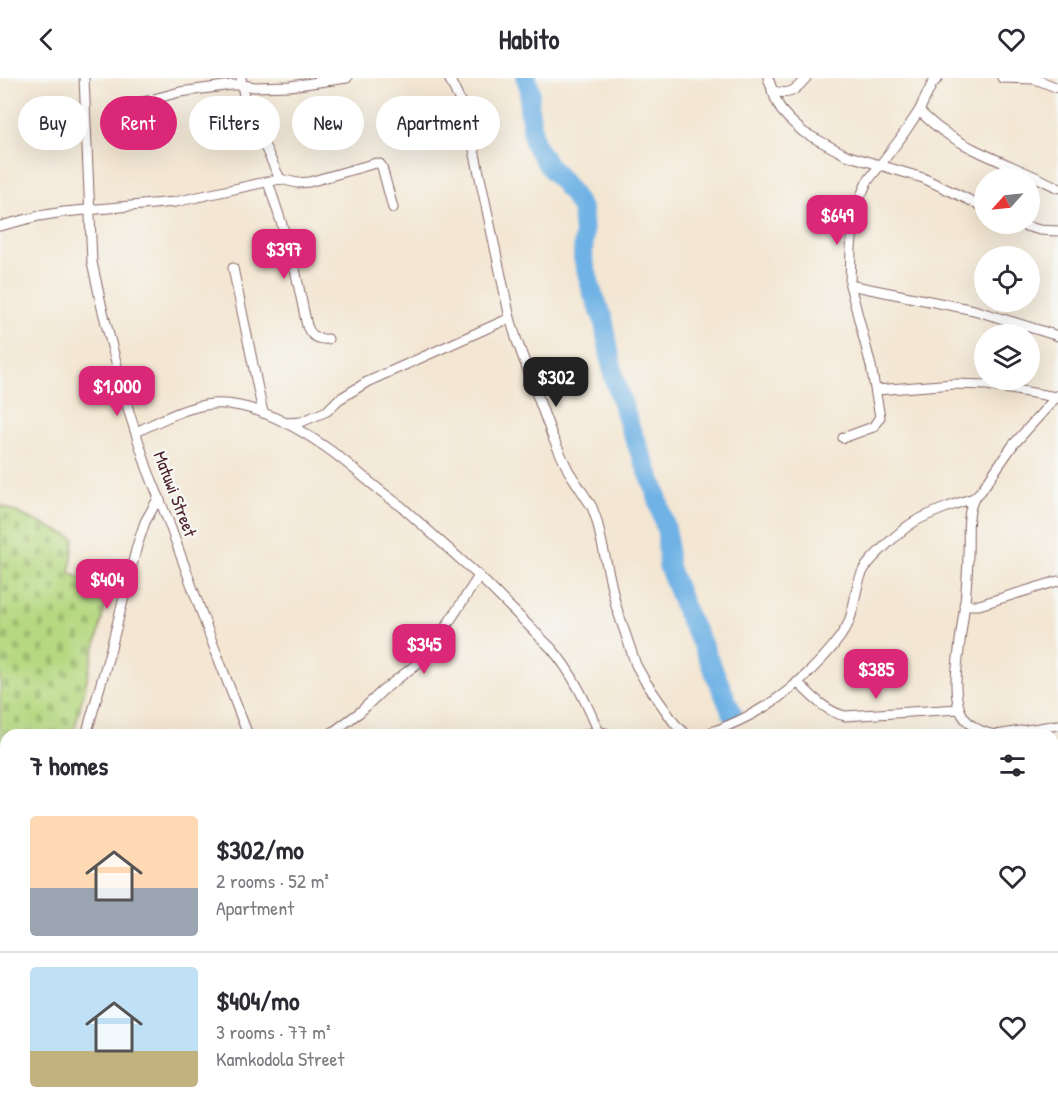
<!DOCTYPE html>
<meta charset="utf-8">
<style>
:root{--surface:#fff;--page:#f2f2f3;--text:#2b2b33;--muted:#7c7c81;--line:#e1e1e2;--accent:#db2777}
body{margin:0;font-family:"Patrick Hand",sans-serif;background:var(--page);color:var(--text);height:100vh;display:flex;flex-direction:column;font-size:22px;white-space:nowrap}
*{box-sizing:border-box;margin:0}
p{font-size:20px;color:var(--muted)}
.icon{flex:none;width:33px;height:33px;fill:none;stroke:currentColor;stroke-width:2;stroke-linecap:round;stroke-linejoin:round}
.map{position:relative;flex:1;overflow:hidden}
.panel{position:absolute;left:0px;top:651px;width:1059px;height:384px;display:flex;flex-direction:column;background:var(--surface);border-radius:18px 18px 0 0;box-shadow:0 6px 24px #0002}
.panel>*{flex:none}
.guide{position:absolute;left:18px;top:18px;width:600px;height:54px;display:flex;gap:12px}
.needle{width:39px;rotate:243deg}
.controls{position:absolute;left:974px;top:90px;display:grid;gap:12px}
.controls a{display:grid;place-items:center;width:66px;height:66px;border-radius:50%;background:var(--surface);box-shadow:0 6px 24px #0002;font-size:30px}
.price{position:absolute;translate:-50% -51px;padding:0 14px;border-radius:12px;background:var(--accent);color:#fff;font-size:20px;line-height:39px;filter:drop-shadow(0 2px 3px #0008)}
.price::after{content:'';position:absolute;left:50%;top:36px;width:18px;height:14px;margin-left:-9px;background:inherit;clip-path:polygon(0 0,100% 0,50% 100%)}
.price.current{background:#222;color:#fff}
ul{padding:0;list-style:none}
li{display:flex;align-items:center;gap:18px;height:150px;padding:0 30px}
li+li{border-top:2px solid var(--line)}
li span{display:grid;place-items:center;flex:none;width:168px;height:120px;border-radius:6px;color:#555}
li>.icon{margin-inline-start:auto}
span .icon{width:72px;height:72px;fill:#fffc;stroke-width:1}
li b{font-size:26px}
h2{display:flex;justify-content:space-between;align-items:center;height:72px;padding:0 30px;font-size:26px}
.chip{padding:0 21px;border-radius:27px;background:var(--surface);box-shadow:0 6px 24px #0002;font-size:21px;line-height:54px}
.chip.current{background:var(--accent);color:#fff}
header{display:flex;justify-content:space-between;align-items:center;height:78px;padding:0 30px;background:var(--surface);font-size:27px;font-weight:700}
.map>svg:first-child{display:block}
</style>
<header><svg class="icon" aria-label="back" viewBox="0 0 24 24"><path d="M15 5l-7 7 7 7"/></svg>Habito<svg class="icon" aria-label="heart" viewBox="0 0 24 24"><path d="M12 20l-8-8c-3-5 5-10 8-4 3-6 11-1 8 4z"/></svg></header>
<div class="map">
<svg width="1058" height="1035" viewBox="0 0 1058 1035">
<defs>
<pattern id="cemetery-stones" width="16" height="16" patternUnits="userSpaceOnUse" patternTransform="scale(1.5)"><rect width="16" height="16" fill="#b6d880"/><path d="M2 7V4a2 2 0 0 1 4 0v3zM10 15v-3a2 2 0 0 1 4 0v3z" fill="#9eb96f"/></pattern>
</defs>
<rect width="100%" height="100%" fill="#f6f6f2"/>
<filter id="ink" filterUnits="userSpaceOnUse"><feTurbulence type="fractalNoise" baseFrequency=".0167" numOctaves="2"/><feDisplacementMap in="SourceGraphic" scale="12" xChannelSelector="R" yChannelSelector="G"/><feConvolveMatrix kernelMatrix="1 2 1 2 8 2 1 2 1" color-interpolation-filters="sRGB"/></filter>
<filter id="wash" filterUnits="userSpaceOnUse"><feTurbulence type="fractalNoise" baseFrequency=".008" numOctaves="4" result="noise"/><feDisplacementMap in="SourceGraphic" scale="24" xChannelSelector="R" yChannelSelector="G"/><feGaussianBlur stdDeviation="1.35" result="paint"/><feColorMatrix in="noise" values="0 0 0 0 0 0 0 0 0 0 0 0 0 0 0 0 0 1.4 0 .05"/><feComposite in="paint" operator="in"/></filter>
<g filter="url(#wash)">
<rect width="100%" height="100%" fill="#f3e6d2"/>
<path fill="url(#cemetery-stones)" stroke="#807c56" stroke-width="1.5" d="M 0,427 L 74,460 L 70,495 L 109,514 L 73,657 L 6,657 L 6,751 L 0,738 Z"/>
<g fill="none" stroke-linecap="round" stroke-linejoin="round">
<g stroke="#70b2e5" stroke-width="20">
<path d="M 526,0 L 530,11 L 529,30 L 534,65 L 547,86 L 570,113 L 582,132 L 584,157 L 583,180 L 592,214 L 603,240 L 614,300 L 631,352 L 655,411 L 667,455 L 668,487 L 689,541 L 702,566 L 732,635"/>
<path d="M 933,1029 L 937,1035"/>
</g>
</g>
</g>
<g filter="url(#ink)">
<g fill="none" stroke-linecap="round" stroke-linejoin="round">
<defs>
<g id="minor">
<path d="M 84,0 L 92,184 L 102,230 L 129,334 L 147,390 L 169,445 L 211,561 L 248,657"/>
<path d="M 241,0 L 244,18 L 247,30 L 280,101"/>
<path d="M 449,0 L 462,27 L 470,53 L 510,240 L 517,263 L 553,360 L 568,392 L 592,429 L 597,443 L 616,528 L 636,587 L 645,603 L 675,646 L 687,657"/>
<path d="M 768,0 L 776,22 L 781,32 L 789,41 L 803,54 L 846,77 L 923,100 L 984,129"/>
<path d="M 1002,0 L 1035,1 L 1058,10"/>
<path d="M 772,13 C 790,17 794,14 806,0"/>
<path d="M 131,27 L 180,14 L 232,7 L 242,7 L 255,9 L 290,8 L 347,0"/>
<path d="M 919,33 C 926,39 933,46 940,51 C 974,76 1021,90 1058,110"/>
<path d="M 268,104 L 292,177 L 307,248 C 311,258 317,262 328,261"/>
<path d="M 1018,146 L 1040,152 L 1058,153"/>
<path d="M 0,148 L 39,138 L 64,134 L 175,124 L 280,101 L 297,105 L 309,104 L 376,85 L 380,86 L 382,89 L 393,130"/>
<path d="M 233,190 L 263,335"/>
<path d="M 850,207 L 974,232 L 1058,258"/>
<path d="M 876,312 L 954,306 L 987,307 L 1056,319 L 1058,320"/>
<path d="M 285,345 L 301,344 L 327,333 L 338,322 L 367,304 L 510,240"/>
<path d="M 136,354 C 158,344 181,331 205,327 C 245,320 292,346 324,368 C 351,386 374,410 401,428 L 479,498 L 551,570 C 573,595 587,626 600,657"/>
<path d="M 843,360 L 873,349 L 880,339 L 871,288 L 850,207 L 851,170 L 853,152 L 859,122 L 867,104 L 900,61 L 919,33 L 932,6 L 938,0"/>
<path d="M 974,420 C 966,438 969,456 968,475 C 968,487 967,500 966,512 C 965,529 962,546 960,563 C 958,585 952,611 960,632 C 966,647 981,655 996,657 L 1058,647"/>
<path d="M 964,527 L 979,527 L 1058,503"/>
<path d="M 797,604 C 812,618 825,633 845,638 L 959,631"/>
<path d="M 86,657 L 110,574 L 137,468 L 145,444 L 159,419"/>
<path d="M 329,657 L 360,634 L 382,613 L 418,585 L 430,571 L 449,544 L 479,498"/>
<path d="M 584,657 L 598,653 L 612,657"/>
<path d="M 704,657 C 724,650 747,640 766,628 C 794,611 831,576 847,548 C 856,531 854,507 864,491 C 872,479 902,451 914,444 C 930,435 957,425 974,420 L 981,413 L 1013,367 L 1058,317"/>
<path d="M 1053,760 L 1058,765"/>
<path d="M 0,763 L 6,766"/>
<path d="M 0,785 L 6,779"/>
<path d="M 1053,791 L 1058,800"/>
<path d="M 1053,982 L 1058,978"/>
<path d="M 378,1029 L 380,1035"/>
<path d="M 799,1029 L 803,1035"/>
<path d="M 270,1035 L 278,1029"/>
<path d="M 769,1035 L 779,1029"/>
<path d="M 983,1035 L 994,1029"/>
</g>
</defs>
<use href="#minor" stroke="#856565" stroke-width="11"/>
<use href="#minor" stroke="#fff" stroke-width="9"/>
</g>
</g>
<g text-anchor="middle" stroke-width="5" stroke-linejoin="round" paint-order="stroke">
<g font-size="18" fill="#4a1f2b" stroke="#f6f6f2">
<text transform="translate(175 416) rotate(69)" y="6">Matuwi Street</text>
</g>
</g>
</svg>
<div class="controls">
<a><svg class="needle" viewBox="-14 -14 28 28"><path d="M0-13l5 13h-10z" fill="#e53935"/><path d="M0 13l5-13h-10z" fill="#7c7c81"/></svg></a>
<a><svg class="icon" aria-label="locate" viewBox="0 0 24 24"><circle cx="12" cy="12" r="6"/><path d="M12 2v4M12 18v4M2 12h4M18 12h4"/></svg></a>
<a><svg class="icon" aria-label="layers" viewBox="0 0 24 24"><path d="M12 4l9 5-9 5-9-5zM3 14l9 5 9-5"/></svg></a>
</div>
<b class="price" style="left:837px;top:168px">$649</b>
<b class="price" style="left:284px;top:202px">$397</b>
<b class="price current" style="left:556px;top:330px">$302</b>
<b class="price" style="left:117px;top:339px">$1,000</b>
<b class="price" style="left:107px;top:532px">$404</b>
<b class="price" style="left:424px;top:597px">$345</b>
<b class="price" style="left:876px;top:622px">$385</b>
<div class="guide">
<a class="chip">Buy</a>
<a class="chip current">Rent</a>
<a class="chip">Filters</a>
<a class="chip">New</a>
<a class="chip">Apartment</a>
</div>
<section class="panel">
<h2>7 homes<svg class="icon" aria-label="filters" viewBox="0 0 24 24"><path d="M4 7h16M4 17h16"/><circle cx="9" cy="7" r="2"/><circle cx="15" cy="17" r="2"/></svg></h2>
<ul>
<li><span style="background:linear-gradient(#ffd9b3 60%,#9aa5b1 0)"><svg class="icon" aria-label="home" viewBox="0 0 24 24"><path d="M3 11l9-7 9 7M6 9v11h12V9"/></svg></span><div><b>$302/mo</b><p>2 rooms · 52 m²</p><p>Apartment</p></div><svg class="icon" aria-label="heart" viewBox="0 0 24 24"><path d="M12 20l-8-8c-3-5 5-10 8-4 3-6 11-1 8 4z"/></svg></li>
<li><span style="background:linear-gradient(#bfe0f5 70%,#c2b280 0)"><svg class="icon" aria-label="home" viewBox="0 0 24 24"><path d="M3 11l9-7 9 7M6 9v11h12V9"/></svg></span><div><b>$404/mo</b><p>3 rooms · 77 m²</p><p>Kamkodola Street</p></div><svg class="icon" aria-label="heart" viewBox="0 0 24 24"><path d="M12 20l-8-8c-3-5 5-10 8-4 3-6 11-1 8 4z"/></svg></li>
</ul>
</section>
</div>
